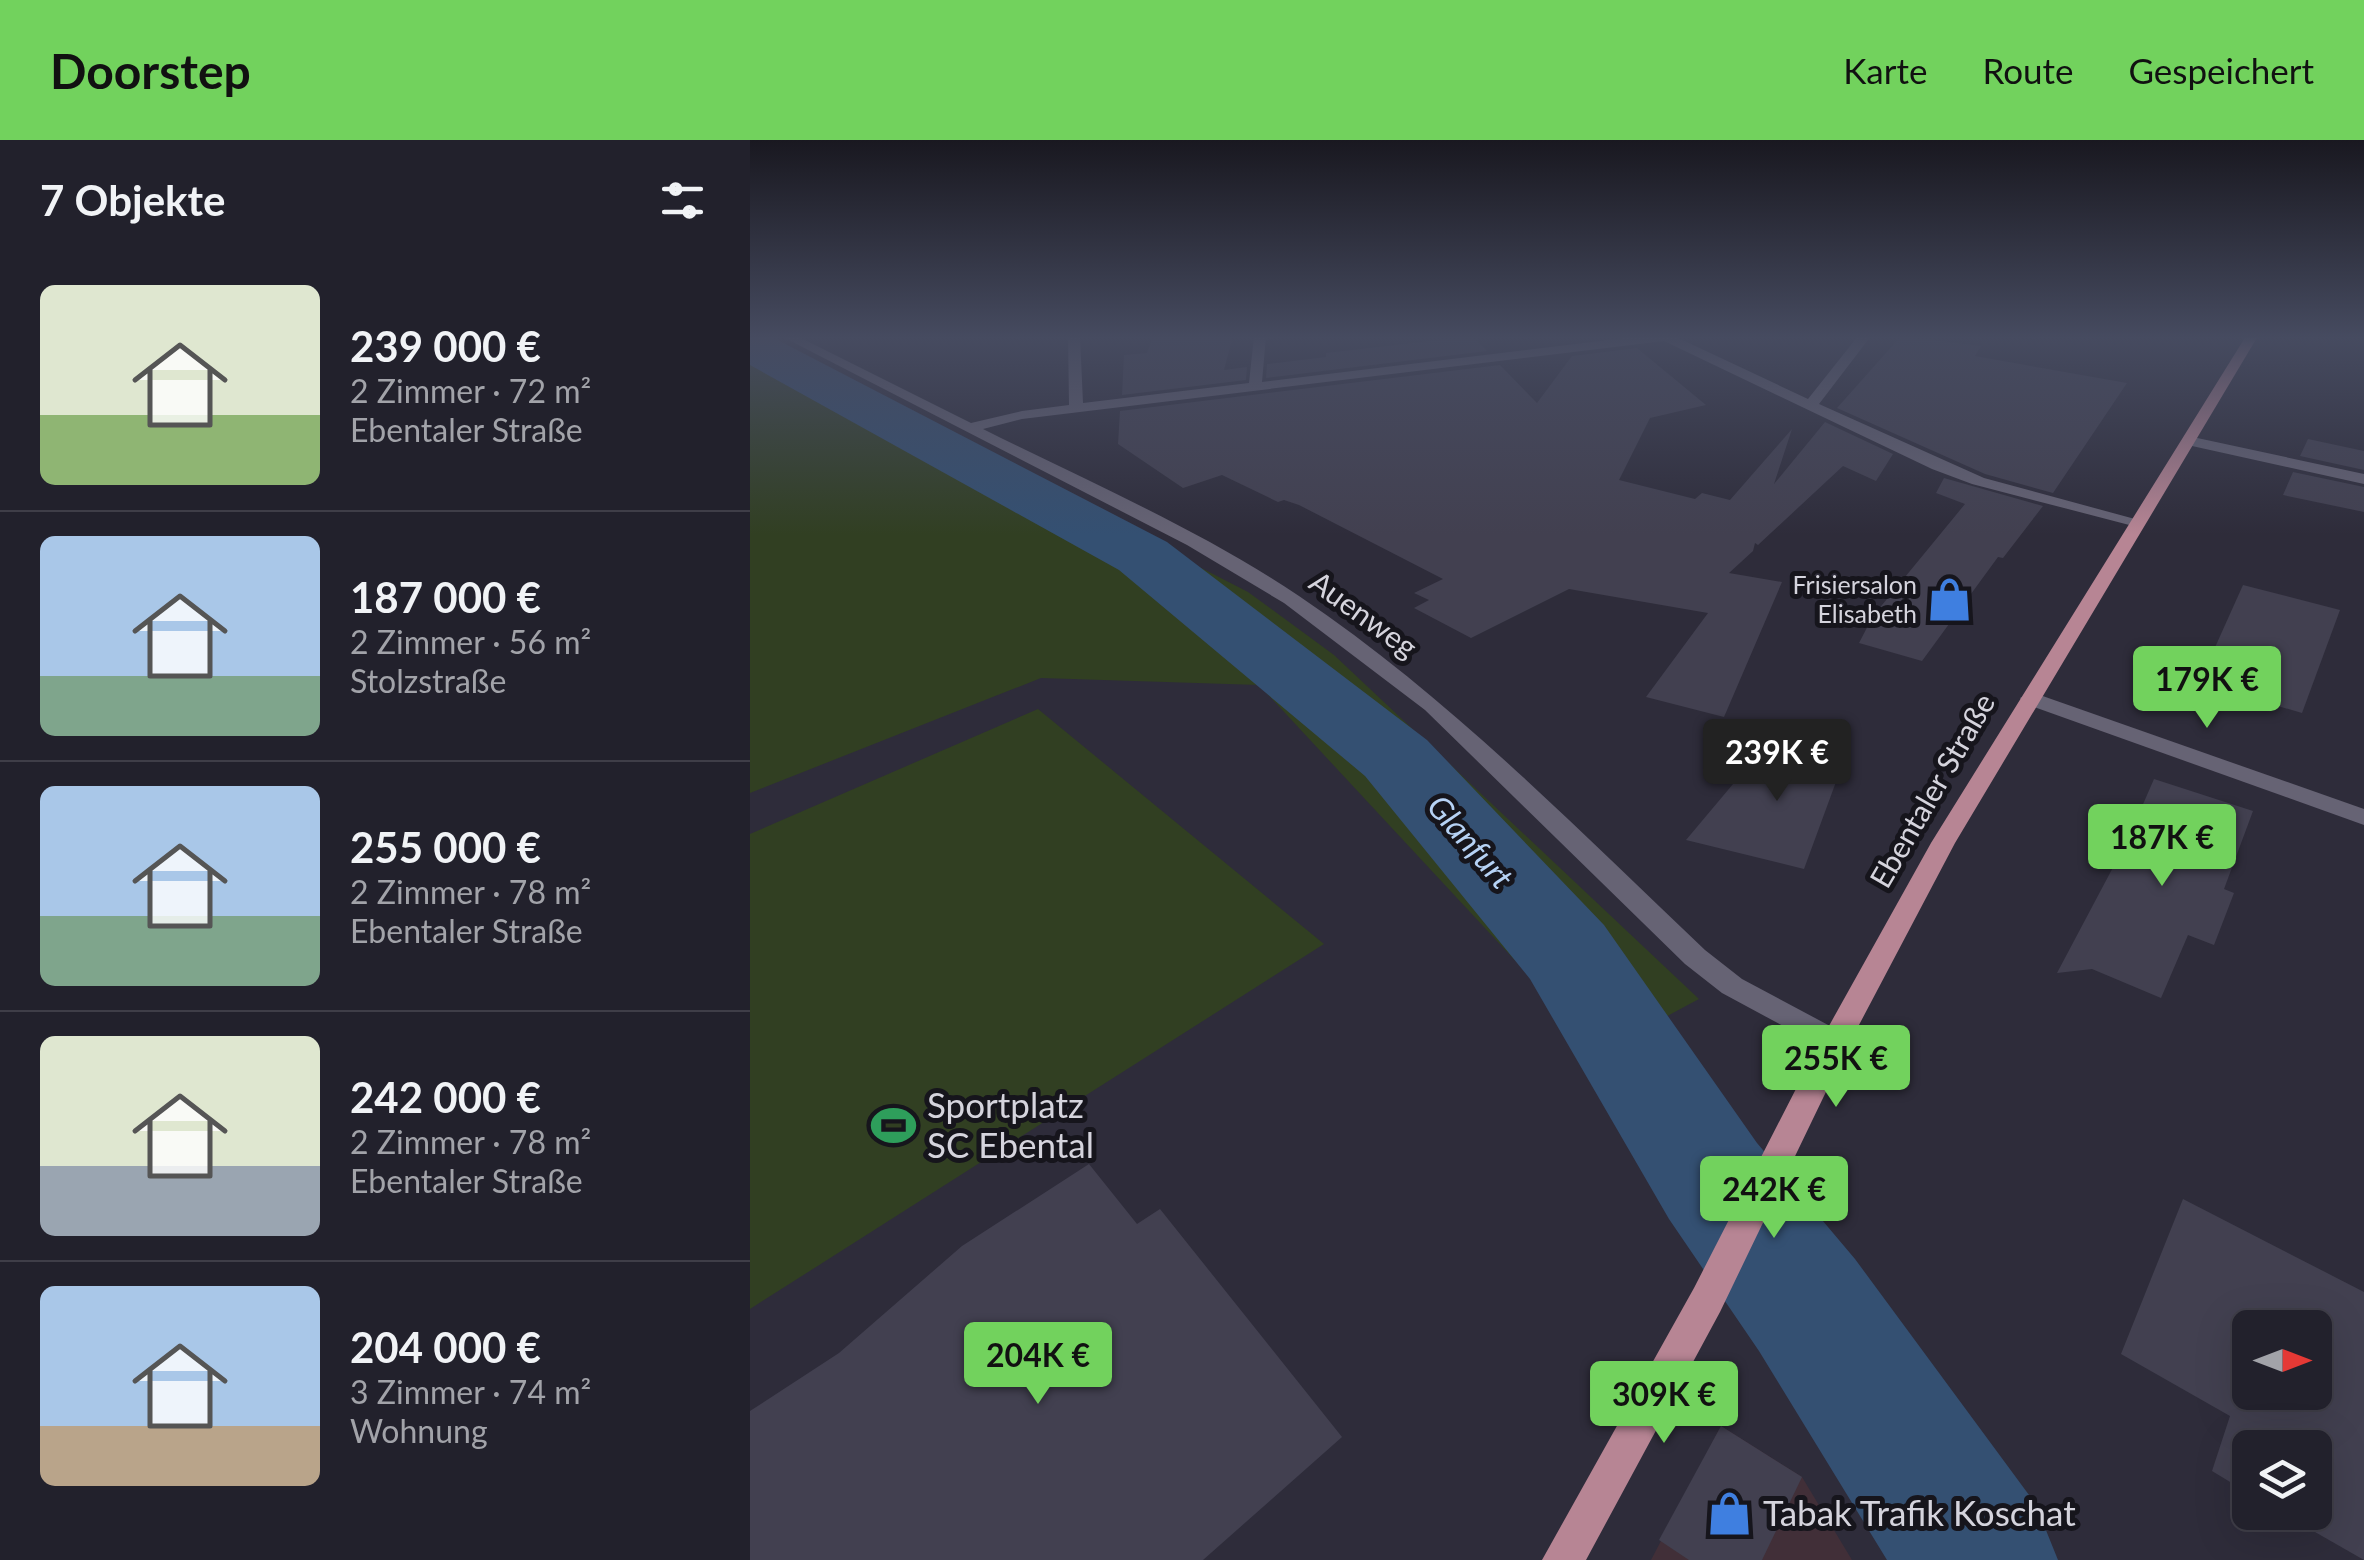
<!DOCTYPE html>
<html lang="de">
<meta charset="utf-8">
<style>
:root{--surface:#22212c;--page:#2a2934;--text:#f1f3f6;--muted:#a2a3a9;--line:#3f3e48;--accent:#72d25d}
body{margin:0;font-family:Lato,sans-serif;background:var(--page);color:var(--text);height:100vh;display:flex;flex-direction:column;font-size:38px;white-space:nowrap}
*{box-sizing:border-box;margin:0}
p{font-size:32px;color:var(--muted)}
.icon{flex:none;width:55px;height:55px;fill:none;stroke:currentColor;stroke-width:2;stroke-linecap:round;stroke-linejoin:round}
.map{position:relative;flex:1;overflow:hidden}
.panel{display:flex;flex-direction:column;background:var(--surface);width:750px}
.panel>*{flex:none}
.needle{width:65px;rotate:90deg}
.buttons{position:absolute;left:1482px;top:1170px;display:grid;gap:20px}
.buttons a{display:grid;place-items:center;width:100px;height:100px;border-radius:15px;background:var(--surface);box-shadow:0 10px 40px #0002,0 0 0 2px var(--line);font-size:50px}
.price{position:absolute;translate:-50% -85px;padding:0 22px;border-radius:10px;background:var(--accent);color:#111;font-size:32px;line-height:65px;filter:drop-shadow(0 2px 5px #0008)}
.price::after{content:'';position:absolute;left:50%;top:60px;width:30px;height:22px;margin-left:-15px;background:inherit;clip-path:polygon(0 0,100% 0,50% 100%)}
.price.active{background:#222;color:#fff}
ul{padding:0;list-style:none}
li{display:flex;align-items:center;gap:30px;height:250px;padding:0 40px}
li+li{border-top:2px solid var(--line)}
li span{display:grid;place-items:center;flex:none;width:280px;height:200px;border-radius:15px;color:#555}
li>.icon{margin-inline-start:auto}
span .icon{width:120px;height:120px;fill:#fffc;stroke-width:1}
li b{font-size:42px}
h2{display:flex;justify-content:space-between;align-items:center;height:120px;padding:0 40px;font-size:42px}
header{display:flex;align-items:center;gap:60px;box-sizing:border-box;height:140px;padding:0 50px;background:var(--accent);color:#111}
header strong{font-size:48px}
nav{display:flex;gap:55px;margin-inline-start:auto;font-size:35px}
main{display:flex;flex:1;min-height:0}
.map>svg:first-child{display:block}
</style>
<header>
<strong>Doorstep</strong>
<nav><a>Karte</a><a>Route</a><a>Gespeichert</a></nav>
</header>
<main>
<section class="panel">
<h2>7 Objekte<svg class="icon" aria-label="filters" viewBox="0 0 24 24"><path d="M4 7h16M4 17h16"/><circle cx="9" cy="7" r="2"/><circle cx="15" cy="17" r="2"/></svg></h2>
<ul>
<li><span style="background:linear-gradient(#dfe7d0 65%,#8fb573 0)"><svg class="icon" aria-label="home" viewBox="0 0 24 24"><path d="M3 11l9-7 9 7M6 9v11h12V9"/></svg></span><div><b>239 000 €</b><p>2 Zimmer · 72 m²</p><p>Ebentaler Straße</p></div></li>
<li><span style="background:linear-gradient(#a9c7e8 70%,#7fa58c 0)"><svg class="icon" aria-label="home" viewBox="0 0 24 24"><path d="M3 11l9-7 9 7M6 9v11h12V9"/></svg></span><div><b>187 000 €</b><p>2 Zimmer · 56 m²</p><p>Stolzstraße</p></div></li>
<li><span style="background:linear-gradient(#a9c7e8 65%,#7fa58c 0)"><svg class="icon" aria-label="home" viewBox="0 0 24 24"><path d="M3 11l9-7 9 7M6 9v11h12V9"/></svg></span><div><b>255 000 €</b><p>2 Zimmer · 78 m²</p><p>Ebentaler Straße</p></div></li>
<li><span style="background:linear-gradient(#dfe7d0 65%,#9aa5b1 0)"><svg class="icon" aria-label="home" viewBox="0 0 24 24"><path d="M3 11l9-7 9 7M6 9v11h12V9"/></svg></span><div><b>242 000 €</b><p>2 Zimmer · 78 m²</p><p>Ebentaler Straße</p></div></li>
<li><span style="background:linear-gradient(#a9c7e8 70%,#b9a48a 0)"><svg class="icon" aria-label="home" viewBox="0 0 24 24"><path d="M3 11l9-7 9 7M6 9v11h12V9"/></svg></span><div><b>204 000 €</b><p>3 Zimmer · 74 m²</p><p>Wohnung</p></div></li>
</ul>
</section>
<div class="map">
<svg width="1614" height="1420" viewBox="0 0 1614 1420">
<rect width="100%" height="100%" fill="#2e2c3a"/>
<path fill="#412f38" d="M 971,1286 L 1052,1337 L 1102,1420 L 901,1420 Z"/>
<g fill="#313f22">
<path d="M 0,196 L 498,452 L 584,515 L 949,859 L 850,912 L 509,545 L 291,538 L 0,653 Z"/>
<path d="M 288,569 L 574,804 L 0,1169 L 0,694 Z"/>
</g>
<g fill="none" stroke-linecap="round" stroke-linejoin="round">
<path fill="#345072" fill-rule="evenodd" d="M 0,196 L 20,196 L 417,402 L 677,600 L 854,785 L 1007,1003 L 1105,1119 L 1285,1363 L 1308,1420 L 1137,1420 L 1009,1211 L 919,1079 L 780,839 L 615,636 L 369,430 L 0,225 Z"/>
</g>
<g fill="#424050" fill-rule="evenodd">
<path d="M 403,196 L 483,196 L 474,230 L 497,227 L 496,240 L 372,255 L 374,215 L 397,213 Z"/>
<path d="M 723,196 L 737,211 L 516,238 L 517,224 L 576,217 L 576,213 Z"/>
<path d="M 1151,196 L 1231,206 L 1225,216 L 1377,243 L 1303,353 L 1235,334 L 1087,268 Z"/>
<path d="M 887,208 L 956,265 L 900,278 L 869,340 L 945,359 L 952,353 L 980,360 L 1042,289 L 1024,344 L 1075,282 L 1143,314 L 1126,341 L 1093,326 L 1008,405 L 1005,403 L 1003,411 L 979,433 L 1032,442 L 974,577 L 896,557 L 958,473 L 819,449 L 721,498 L 664,468 L 679,460 L 664,453 L 693,439 L 549,365 L 534,360 L 528,362 L 472,335 L 433,348 L 368,304 L 370,271 L 750,225 L 787,263 L 822,216 Z"/>
<path d="M 1558,299 L 1614,311 L 1614,330 L 1550,316 Z"/>
<path d="M 1543,332 L 1614,347 L 1614,372 L 1533,355 Z"/>
<path d="M 1194,338 L 1293,366 L 1253,418 L 1248,417 L 1172,521 L 1109,503 L 1123,476 L 1215,364 L 1186,353 Z"/>
<path d="M 1493,445 L 1590,470 L 1552,573 L 1449,543 Z"/>
<path d="M 1064,591 L 1101,601 L 1054,729 L 936,700 L 1020,600 L 1045,627 Z"/>
<path d="M 1404,639 L 1503,671 L 1474,749 L 1484,753 L 1464,805 L 1438,795 L 1411,858 L 1342,829 L 1307,833 L 1377,701 Z"/>
<path d="M 339,1024 L 387,1084 L 410,1069 L 592,1297 L 453,1420 L 0,1420 L 0,1271 L 89,1213 L 212,1106 Z"/>
<path d="M 1433,1059 L 1614,1152 L 1614,1420 L 1530,1372 L 1565,1372 L 1565,1308 L 1500,1308 L 1500,1354 L 1462,1331 L 1480,1276 L 1371,1214 ZM 1500,1188 L 1565,1188 L 1565,1252 L 1500,1252 Z"/>
<path d="M 971,1286 L 1052,1337 L 1012,1420 L 939,1420 L 909,1400 Z"/>
</g>
<g fill="none" stroke-linecap="round" stroke-linejoin="round">
<g fill="#666374" fill-rule="evenodd">
<path d="M 31,196 L 47,196 L 221,283 L 272,271 L 319,265 L 318,196 L 330,196 L 333,263 L 499,243 L 504,196 L 516,196 L 512,242 L 891,196 L 924,196 L 1058,259 L 1108,196 L 1121,196 L 1069,264 L 1234,338 L 1396,382 L 1387,387 L 1222,344 L 1182,329 L 914,201 L 272,279 L 233,289 C 339,342 451,390 549,456 C 699,557 824,686 955,810 L 992,839 L 1095,894 L 1100,902 L 1095,910 L 1085,914 L 972,853 L 935,824 L 675,570 L 534,463 L 437,405 Z"/>
<path d="M 1438,296 L 1614,334 L 1614,344 L 1433,304 L 1433,298 Z"/>
<path d="M 1281,552 L 1614,669 L 1614,685 L 1273,563 L 1270,558 Z"/>
</g>
<path fill="#b78594" fill-rule="evenodd" d="M 1496,196 L 1508,196 L 1205,703 L 1100,902 L 970,1172 L 836,1420 L 792,1420 L 944,1148 L 1070,902 L 1181,703 Z"/>
</g>
<linearGradient id="sky" x2="0" y2="1"><stop stop-color="#191820"/><stop offset="0.5" stop-color="#464b60"/><stop offset="1" stop-color="#464b60" stop-opacity="0"/></linearGradient>
<rect width="1614" height="395" fill="url(#sky)"/>
<defs>
<symbol id="shop-bare" viewBox="-9 -9 18 18"><path d="M-5-2.5h2.3a2.7 3.5 0 0 1 5.4 0H5L5.5 6h-11ZM-1.5-2.5h3a1.5 2.3 0 0 0-3 0Z" fill="#3f7fe0" stroke="#16151c" stroke-width="2.5" paint-order="stroke"/></symbol>
<symbol id="stadium-bare" viewBox="-9 -9 18 18"><path d="M0-5a6.5 5 0 1 0 0 10a6.5 5 0 1 0 0-10ZM-3.5-1.8h7v3.6h-7Z" fill="#2e9e5b" stroke="#16151c" stroke-width="2.5" paint-order="stroke"/></symbol>
</defs>
<g fill-rule="evenodd">
<use href="#shop-bare" x="1168" y="428" width="63" height="63"/>
<use href="#stadium-bare" x="112" y="954" width="63" height="63"/>
<use href="#shop-bare" x="948" y="1342" width="63" height="63"/>
</g>
<g text-anchor="middle" stroke-width="10" stroke-linejoin="round" paint-order="stroke">
<g font-size="25" fill="#d5d4dd" stroke="#16151c" text-anchor="end">
<text x="1167" y="454">Frisiersalon<tspan x="1167" dy="29">Elisabeth</tspan></text>
</g>
<g font-size="30" fill="#d5d4dd" stroke="#16151c">
<text transform="translate(613 475) rotate(36)" y="10">Auenweg</text>
<text transform="translate(1183 651) rotate(-60)" y="10">Ebentaler Straße</text>
</g>
<g font-size="32" font-style="italic" fill="#b6d2f5" stroke="#16151c">
<text transform="translate(720 702) rotate(49)" y="11">Glanfurt</text>
</g>
<g font-size="35" fill="#d5d4dd" stroke="#16151c" text-anchor="start">
<text x="177" y="978">Sportplatz<tspan x="177" dy="40">SC Ebental</tspan></text>
<text x="1013" y="1386">Tabak Trafik Koschat</text>
</g>
</g>
</svg>
<div class="buttons">
<a><svg class="needle" viewBox="-14 -14 28 28"><path d="M0-13l5 13h-10z" fill="#e53935"/><path d="M0 13l5-13h-10z" fill="#a2a3a9"/></svg></a>
<a><svg class="icon" aria-label="layers" viewBox="0 0 24 24"><path d="M12 4l9 5-9 5-9-5zM3 14l9 5 9-5"/></svg></a>
</div>
<b class="price" style="left:1457px;top:591px">179K €</b>
<b class="price active" style="left:1027px;top:664px">239K €</b>
<b class="price" style="left:1412px;top:749px">187K €</b>
<b class="price" style="left:1086px;top:970px">255K €</b>
<b class="price" style="left:1024px;top:1101px">242K €</b>
<b class="price" style="left:288px;top:1267px">204K €</b>
<b class="price" style="left:914px;top:1306px">309K €</b>
</div>
</main>
